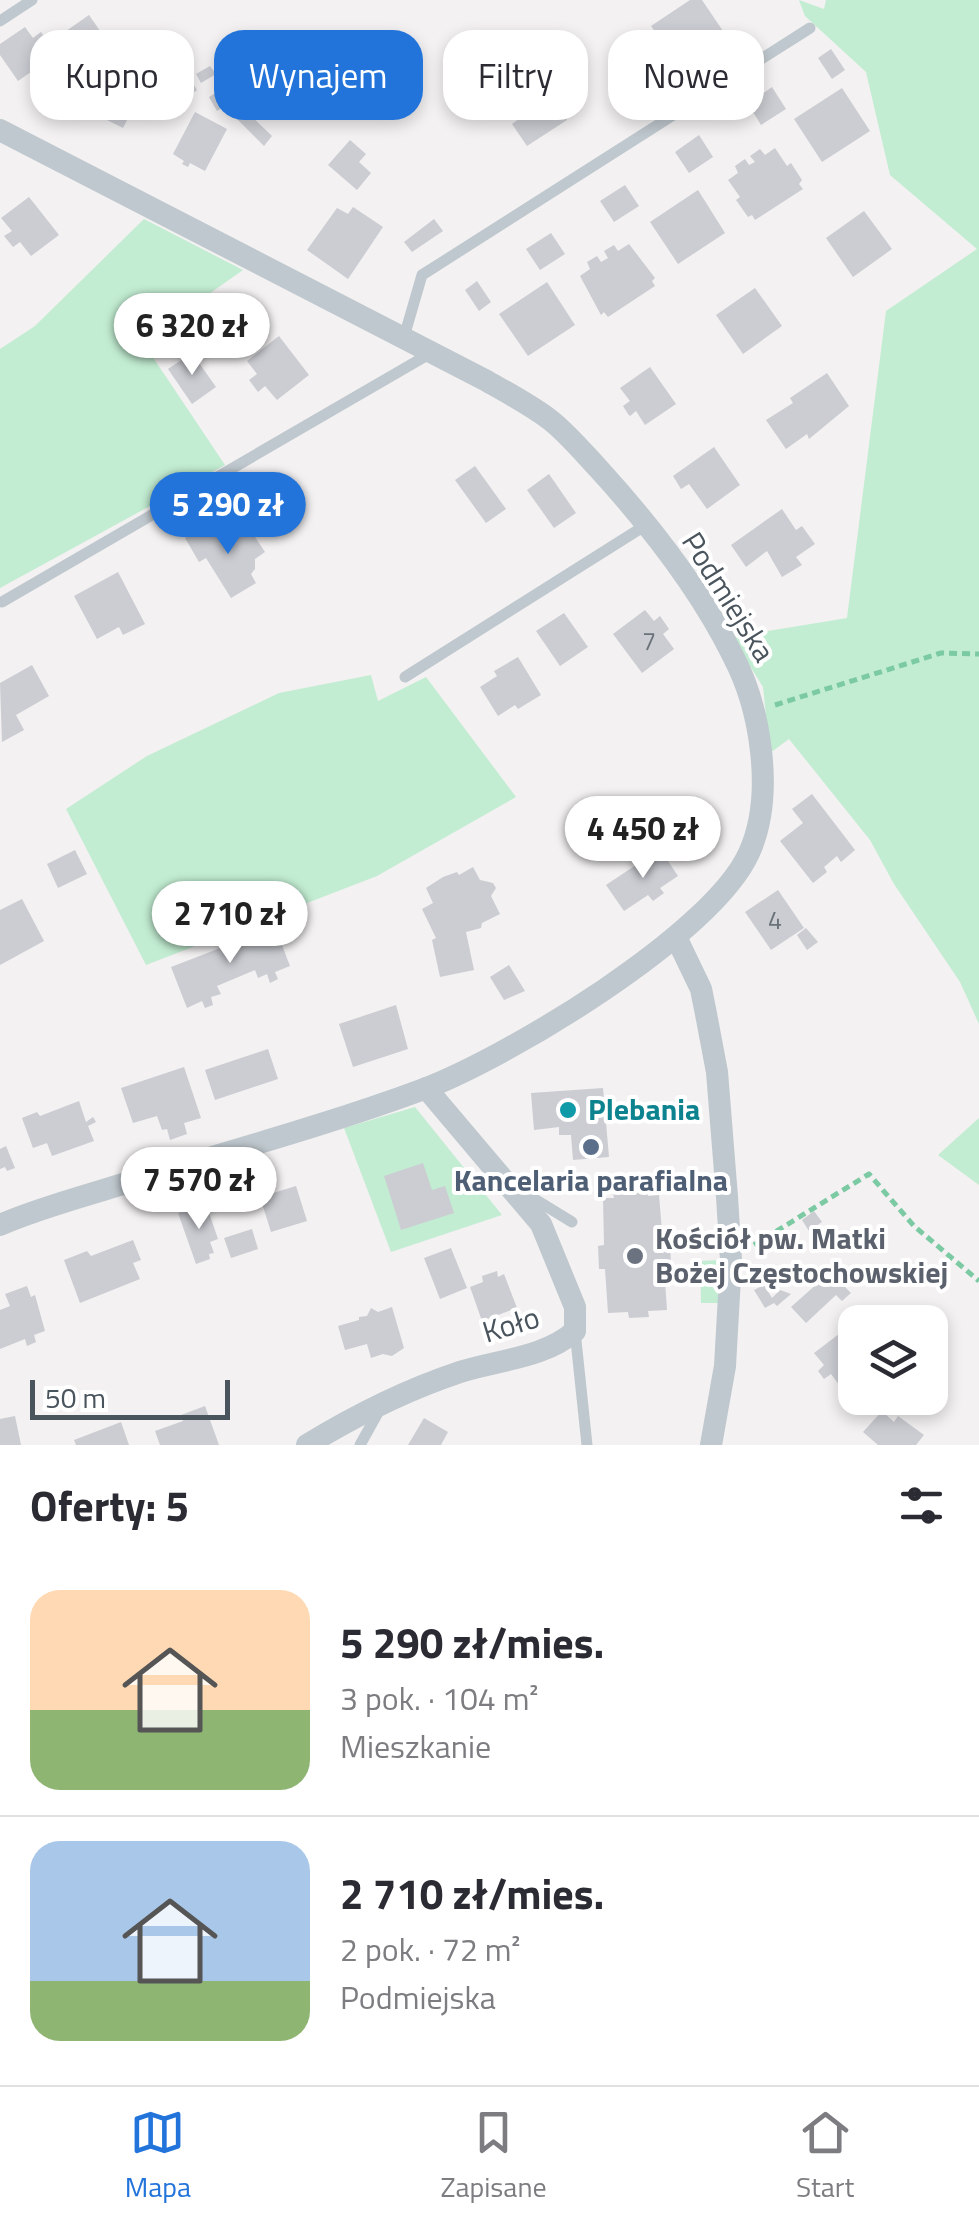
<!DOCTYPE html>
<html lang="pl">
<meta charset="utf-8">
<style>
:root{--surface:#fff;--page:#f2f2f3;--text:#2b2b33;--muted:#7c7c81;--line:#e1e1e2;--accent:#2274db}
body{margin:0;font-family:"Titillium Web",sans-serif;background:var(--page);color:var(--text);height:100vh;display:flex;flex-direction:column;font-size:38px;white-space:nowrap}
*{box-sizing:border-box;margin:0}
p{font-size:32px;color:var(--muted)}
.icon{flex:none;width:55px;height:55px;fill:none;stroke:currentColor;stroke-width:2;stroke-linecap:round;stroke-linejoin:round}
.map{position:relative;height:1445px;overflow:hidden}
.drawer{display:flex;flex-direction:column;background:var(--surface);flex:1}
.drawer>*{flex:none}
.hud{position:absolute;left:30px;top:30px;width:920px;height:90px;display:flex;gap:20px}
.tools{position:absolute;left:838px;top:1305px;display:grid;gap:20px}
.tools a{display:grid;place-items:center;width:110px;height:110px;border-radius:20px;background:var(--surface);box-shadow:0 5px 15px #0003;font-size:50px}
.scale{position:absolute;left:30px;bottom:25px;width:200px;box-sizing:border-box;padding-left:10px;border:5px solid #49545d;border-top:0;font-size:28px;line-height:35px;white-space:nowrap;color:#49545d;-webkit-text-stroke:8px #fff;paint-order:stroke}
.price{position:absolute;translate:-50% -85px;padding:0 22px;border-radius:35px;background:#fff;color:#222;font-size:32px;line-height:65px;filter:drop-shadow(0 2px 5px #0008)}
.price::after{content:'';position:absolute;left:50%;top:60px;width:30px;height:22px;margin-left:-15px;background:inherit;clip-path:polygon(0 0,100% 0,50% 100%)}
.price.selected{background:var(--accent);color:#fff}
ul{padding:0;list-style:none}
li{display:flex;align-items:center;gap:30px;height:250px;padding:0 30px}
li+li{border-top:2px solid var(--line)}
li span{display:grid;place-items:center;flex:none;width:280px;height:200px;border-radius:30px;color:#555}
li>.icon{margin-inline-start:auto}
span .icon{width:120px;height:120px;fill:#fffc;stroke-width:1}
li b{font-size:42px}
h2{display:flex;justify-content:space-between;align-items:center;height:120px;padding:0 30px;font-size:42px}
.tag{padding:0 35px;border-radius:30px;background:var(--surface);box-shadow:0 5px 15px #0003;font-size:35px;line-height:90px}
.tag.selected{background:var(--accent);color:#fff}
.dock{display:flex;justify-content:space-around;align-items:center;height:140px;border-top:2px solid var(--line);background:var(--surface);font-size:28px;color:var(--muted)}
.dock a{display:grid;justify-items:center;gap:5px}
.dock .selected{color:var(--accent)}
.map>svg:first-child{display:block}
</style>
<div class="map">
<svg width="979" height="1445" viewBox="0 0 979 1445">
<rect width="100%" height="100%" fill="#f3f1f1"/>
<g fill="#c2edd2">
<path d="M 799,0 L 824,9 L 826,0 L 979,0 L 979,1024 L 960,982 L 894,884 L 870,840 L 789,739 L 770,753 L 763,687 L 732,637 L 847,618 L 886,311 L 977,249 L 890,175 L 866,72 L 805,16 Z"/>
<path d="M 144,219 L 243,270 L 142,341 L 225,465 L 0,588 L 0,349 L 35,326 Z"/>
<path d="M 371,675 L 378,701 L 426,677 L 516,797 L 377,876 L 146,965 L 66,809 L 147,756 L 279,693 Z"/>
<path d="M 415,1107 L 502,1215 L 391,1252 L 344,1128 Z"/>
<path d="M 979,1118 L 979,1185 L 938,1155 Z"/>
<path d="M 720,1260 L 721,1303 L 701,1303 L 700,1261 Z"/>
</g>
<g fill="#cbcdd3">
<path d="M 690,0 L 702,0 L 727,37 L 687,64 L 671,42 L 665,46 L 651,26 Z"/>
<path d="M 89,15 L 107,41 L 74,64 L 68,56 L 52,67 L 48,60 L 18,81 L 0,55 L 0,44 L 25,27 L 33,38 L 41,32 L 49,43 Z"/>
<path d="M 831,49 L 845,70 L 832,79 L 818,58 Z"/>
<path d="M 180,64 L 197,90 L 179,103 L 162,77 Z"/>
<path d="M 210,66 L 216,74 L 201,83 L 196,74 Z"/>
<path d="M 113,68 L 145,85 L 123,128 L 91,112 Z"/>
<path d="M 240,78 L 248,93 L 217,111 L 209,97 Z"/>
<path d="M 772,87 L 786,109 L 761,125 L 748,104 Z"/>
<path d="M 842,88 L 870,131 L 822,162 L 794,119 Z"/>
<path d="M 550,96 L 567,120 L 527,146 L 512,124 Z"/>
<path d="M 245,110 L 272,136 L 264,146 L 237,119 Z"/>
<path d="M 195,112 L 227,129 L 205,171 L 190,163 L 188,167 L 182,164 L 184,161 L 173,154 Z"/>
<path d="M 699,135 L 713,157 L 689,173 L 675,152 Z"/>
<path d="M 350,140 L 366,154 L 359,162 L 371,173 L 357,190 L 328,165 Z"/>
<path d="M 775,148 L 787,166 L 791,163 L 802,180 L 799,184 L 803,189 L 755,220 L 752,215 L 748,217 L 736,200 L 740,197 L 728,180 L 738,173 L 735,166 L 745,159 L 749,165 L 755,162 L 750,156 L 760,149 L 765,155 Z"/>
<path d="M 625,185 L 639,206 L 614,222 L 600,201 Z"/>
<path d="M 698,190 L 725,233 L 678,264 L 650,222 Z"/>
<path d="M 29,197 L 59,235 L 31,256 L 20,242 L 13,247 L 4,236 L 12,231 L 1,218 Z"/>
<path d="M 353,207 L 383,227 L 348,279 L 307,250 L 337,208 L 348,214 Z"/>
<path d="M 864,211 L 892,249 L 853,277 L 826,238 Z"/>
<path d="M 434,219 L 443,231 L 412,252 L 404,242 Z"/>
<path d="M 551,233 L 565,254 L 540,270 L 526,249 Z"/>
<path d="M 629,244 L 655,278 L 652,281 L 655,286 L 608,317 L 604,312 L 601,315 L 580,276 L 590,269 L 587,262 L 597,256 L 601,262 L 608,258 L 604,251 L 614,245 L 618,251 Z"/>
<path d="M 477,281 L 491,302 L 479,311 L 465,290 Z"/>
<path d="M 547,282 L 575,325 L 528,356 L 499,314 Z"/>
<path d="M 755,288 L 782,326 L 743,354 L 716,315 Z"/>
<path d="M 279,336 L 309,375 L 277,400 L 265,386 L 258,392 L 249,380 L 257,374 L 247,361 Z"/>
<path d="M 192,353 L 216,387 L 192,404 L 168,369 Z"/>
<path d="M 650,367 L 676,404 L 645,425 L 636,411 L 630,416 L 628,414 L 623,406 L 630,401 L 620,388 Z"/>
<path d="M 827,373 L 849,406 L 809,439 L 807,434 L 786,449 L 766,420 L 793,403 L 790,398 Z"/>
<path d="M 714,447 L 740,485 L 707,509 L 689,484 L 681,489 L 673,476 Z"/>
<path d="M 475,466 L 506,509 L 486,523 L 455,480 Z"/>
<path d="M 549,474 L 576,513 L 554,528 L 527,490 Z"/>
<path d="M 288,509 L 299,525 L 283,535 L 273,520 Z"/>
<path d="M 782,509 L 796,530 L 802,526 L 815,544 L 796,557 L 802,565 L 782,577 L 767,551 L 746,567 L 731,545 Z"/>
<path d="M 207,524 L 224,546 L 249,528 L 265,552 L 255,559 L 255,569 L 251,574 L 256,583 L 231,598 L 206,558 L 199,562 L 185,538 Z"/>
<path d="M 118,572 L 145,624 L 123,635 L 119,627 L 97,639 L 74,596 Z"/>
<path d="M 645,610 L 654,621 L 660,616 L 669,629 L 663,634 L 674,649 L 642,673 L 613,634 Z"/>
<path d="M 564,613 L 588,647 L 560,666 L 536,631 Z"/>
<path d="M 518,657 L 541,695 L 518,709 L 515,705 L 498,716 L 480,687 L 497,676 L 494,671 Z"/>
<path d="M 32,665 L 49,696 L 16,715 L 24,730 L 2,742 L 0,683 Z"/>
<path d="M 812,794 L 855,850 L 841,862 L 837,856 L 824,867 L 827,872 L 813,883 L 780,841 L 803,823 L 792,809 Z"/>
<path d="M 660,849 L 678,876 L 660,888 L 664,893 L 653,901 L 648,895 L 624,911 L 606,885 Z"/>
<path d="M 75,850 L 87,874 L 58,888 L 47,864 Z"/>
<path d="M 473,867 L 480,880 L 493,883 L 496,888 L 491,896 L 500,914 L 482,923 L 481,928 L 466,932 L 474,970 L 440,977 L 432,940 L 436,938 L 422,909 L 433,903 L 426,888 L 443,877 L 457,872 L 459,875 Z"/>
<path d="M 778,890 L 804,928 L 771,950 L 745,912 Z"/>
<path d="M 22,899 L 44,941 L 0,965 L 0,910 Z"/>
<path d="M 275,927 L 290,966 L 275,972 L 278,979 L 270,983 L 267,974 L 258,978 L 255,970 L 217,986 L 221,994 L 211,997 L 213,1005 L 205,1008 L 202,1001 L 187,1008 L 171,967 Z"/>
<path d="M 806,928 L 818,942 L 807,950 L 797,935 Z"/>
<path d="M 509,965 L 525,991 L 504,1000 L 490,977 Z"/>
<path d="M 396,1005 L 408,1049 L 353,1067 L 339,1024 Z"/>
<path d="M 268,1049 L 278,1079 L 215,1100 L 205,1070 Z"/>
<path d="M 184,1067 L 201,1118 L 184,1123 L 187,1134 L 170,1140 L 167,1129 L 162,1130 L 157,1116 L 133,1123 L 121,1088 Z"/>
<path d="M 603,1088 L 609,1157 L 573,1160 L 571,1135 L 559,1135 L 559,1127 L 534,1130 L 531,1093 Z"/>
<path d="M 79,1101 L 86,1122 L 93,1117 L 96,1122 L 88,1126 L 94,1141 L 52,1156 L 47,1143 L 33,1148 L 22,1118 L 37,1112 L 40,1116 Z"/>
<path d="M 6,1146 L 15,1168 L 7,1171 L 5,1167 L 0,1169 L 0,1149 Z"/>
<path d="M 423,1163 L 432,1190 L 445,1186 L 454,1213 L 401,1230 L 384,1176 Z"/>
<path d="M 296,1186 L 307,1221 L 271,1232 L 260,1197 Z"/>
<path d="M 648,1192 L 648,1196 L 659,1195 L 663,1243 L 670,1242 L 671,1266 L 664,1266 L 667,1310 L 648,1311 L 649,1317 L 629,1318 L 628,1312 L 608,1313 L 605,1269 L 599,1269 L 598,1246 L 604,1245 L 603,1198 L 614,1198 L 613,1193 Z"/>
<path d="M 206,1204 L 218,1239 L 210,1242 L 214,1253 L 209,1254 L 210,1259 L 196,1264 L 178,1213 Z"/>
<path d="M 814,1211 L 822,1222 L 809,1231 L 802,1220 Z"/>
<path d="M 252,1229 L 258,1249 L 231,1258 L 224,1238 Z"/>
<path d="M 784,1231 L 794,1240 L 785,1250 L 775,1241 Z"/>
<path d="M 133,1240 L 141,1260 L 133,1263 L 140,1279 L 80,1303 L 64,1260 L 87,1251 L 91,1256 Z"/>
<path d="M 451,1248 L 467,1288 L 440,1299 L 424,1258 Z"/>
<path d="M 837,1266 L 851,1282 L 845,1287 L 851,1293 L 842,1301 L 836,1295 L 806,1323 L 791,1307 Z"/>
<path d="M 497,1271 L 498,1277 L 504,1274 L 517,1308 L 482,1321 L 470,1287 L 483,1282 L 482,1276 Z"/>
<path d="M 764,1285 L 772,1298 L 780,1290 L 791,1294 L 777,1306 L 774,1303 L 765,1308 L 754,1290 Z"/>
<path d="M 27,1286 L 31,1297 L 35,1295 L 45,1331 L 34,1335 L 36,1342 L 27,1346 L 25,1339 L 0,1349 L 0,1310 L 10,1306 L 5,1294 Z"/>
<path d="M 392,1307 L 404,1348 L 392,1356 L 383,1354 L 371,1358 L 367,1344 L 345,1350 L 338,1326 L 359,1320 L 359,1317 L 367,1316 L 371,1308 L 378,1312 Z"/>
<path d="M 843,1331 L 855,1346 L 855,1374 L 840,1386 L 831,1374 L 824,1379 L 818,1371 L 824,1365 L 814,1353 Z"/>
<path d="M 930,1365 L 948,1380 L 936,1394 L 930,1389 Z"/>
<path d="M 205,1406 L 219,1445 L 160,1445 L 155,1431 L 183,1421 L 181,1415 Z"/>
<path d="M 882,1411 L 894,1422 L 898,1416 L 924,1435 L 916,1445 L 878,1445 L 863,1432 Z"/>
<path d="M 15,1416 L 21,1445 L 0,1445 L 0,1419 Z"/>
<path d="M 424,1418 L 448,1432 L 441,1445 L 408,1445 Z"/>
<path d="M 121,1422 L 129,1445 L 76,1445 L 74,1440 Z"/>
</g>
<g fill="none" stroke-linecap="round" stroke-linejoin="round">
<g stroke="#7bcaa3" stroke-width="5" stroke-dasharray="8 5" stroke-linecap="butt">
<path d="M 775,705 L 941,653 L 979,654"/>
<path d="M 754,1245 L 869,1174 L 914,1226 L 979,1281"/>
</g>
<g stroke="#bfc8ce" stroke-width="11">
<path d="M 0,21 L 32,0"/>
<path d="M 404,337 L 422,275 L 810,28"/>
<path d="M 2,602 L 431,353"/>
<path d="M 405,677 L 646,525"/>
<path d="M 523,1192 L 572,1222"/>
<path d="M 575,1331 L 587,1445"/>
<path d="M 360,1445 L 380,1409"/>
</g>
<g stroke="#bfc8ce" stroke-width="22">
<path d="M 0,130 L 485,380 C 506,392 529,404 549,419 C 566,432 582,451 597,467 C 649,524 699,587 733,656 C 761,709 775,796 749,853 C 712,935 508,1057 424,1089 C 327,1125 227,1152 129,1182 C 86,1196 41,1207 0,1225"/>
<path d="M 676,937 L 701,989 L 706,1014 L 717,1072 L 727,1197 L 731,1260 L 725,1366 L 711,1445"/>
<path d="M 307,1445 C 356,1415 406,1390 460,1372 C 497,1360 545,1358 575,1331 L 575,1307 L 541,1224 L 426,1088"/>
</g>
</g>
<circle fill="#0f9aa8" stroke="#fff" stroke-width="4" cx="568" cy="1110" r="10"/>
<circle fill="#5c6f8a" stroke="#fff" stroke-width="4" cx="591" cy="1147" r="10"/>
<circle fill="#6b7280" stroke="#fff" stroke-width="4" cx="635" cy="1256" r="10"/>
<g text-anchor="middle" stroke-width="8" stroke-linejoin="round" paint-order="stroke">
<g font-size="25" fill="#6a727a">
<text x="649" y="650">7</text>
<text x="775" y="929">4</text>
</g>
<g font-size="30" fill="#49545d" stroke="#fff">
<text transform="translate(728 597) rotate(58)" y="10">Podmiejska</text>
<text transform="translate(511 1325) rotate(-17)" y="10">Koło</text>
</g>
<g font-size="30" font-weight="bold" fill="#0d838f" stroke="#fff" text-anchor="start">
<text x="588" y="1120">Plebania</text>
</g>
<g font-size="30" font-weight="bold" fill="#4e5e75" stroke="#fff">
<text x="591" y="1191">Kancelaria parafialna</text>
</g>
<g font-size="30" font-weight="bold" fill="#5b616d" stroke="#fff" text-anchor="start">
<text x="655" y="1249">Kościół pw. Matki<tspan x="655" dy="34">Bożej Częstochowskiej</tspan></text>
</g>
</g>
</svg>
<div class="tools">
<a><svg class="icon" aria-label="layers" viewBox="0 0 24 24"><path d="M12 4l9 5-9 5-9-5zM3 14l9 5 9-5"/></svg></a>
</div>
<div class="scale">50 m</div>
<b class="price" style="left:192px;top:378px">6 320 zł</b>
<b class="price selected" style="left:228px;top:557px">5 290 zł</b>
<b class="price" style="left:643px;top:881px">4 450 zł</b>
<b class="price" style="left:230px;top:966px">2 710 zł</b>
<b class="price" style="left:199px;top:1232px">7 570 zł</b>
<div class="hud">
<a class="tag">Kupno</a>
<a class="tag selected">Wynajem</a>
<a class="tag">Filtry</a>
<a class="tag">Nowe</a>
</div>
</div>
<section class="drawer">
<h2>Oferty: 5<svg class="icon" aria-label="filters" viewBox="0 0 24 24"><path d="M4 7h16M4 17h16"/><circle cx="9" cy="7" r="2"/><circle cx="15" cy="17" r="2"/></svg></h2>
<ul>
<li><span style="background:linear-gradient(#ffd9b3 60%,#8fb573 0)"><svg class="icon" aria-label="home" viewBox="0 0 24 24"><path d="M3 11l9-7 9 7M6 9v11h12V9"/></svg></span><div><b>5 290 zł/mies.</b><p>3 pok. · 104 m²</p><p>Mieszkanie</p></div></li>
<li><span style="background:linear-gradient(#a9c7e8 70%,#8fb573 0)"><svg class="icon" aria-label="home" viewBox="0 0 24 24"><path d="M3 11l9-7 9 7M6 9v11h12V9"/></svg></span><div><b>2 710 zł/mies.</b><p>2 pok. · 72 m²</p><p>Podmiejska</p></div></li>
</ul>
</section>
<nav class="dock">
<a class="selected"><svg class="icon" aria-label="map" viewBox="0 0 24 24"><path d="M3 6l6-2 6 2 6-2v14l-6 2-6-2-6 2zM9 4v14M15 6v14"/></svg>Mapa</a>
<a><svg class="icon" aria-label="saved" viewBox="0 0 24 24"><path d="M7 4h10v16l-5-4-5 4z"/></svg>Zapisane</a>
<a><svg class="icon" aria-label="home" viewBox="0 0 24 24"><path d="M3 11l9-7 9 7M6 9v11h12V9"/></svg>Start</a>
</nav>
